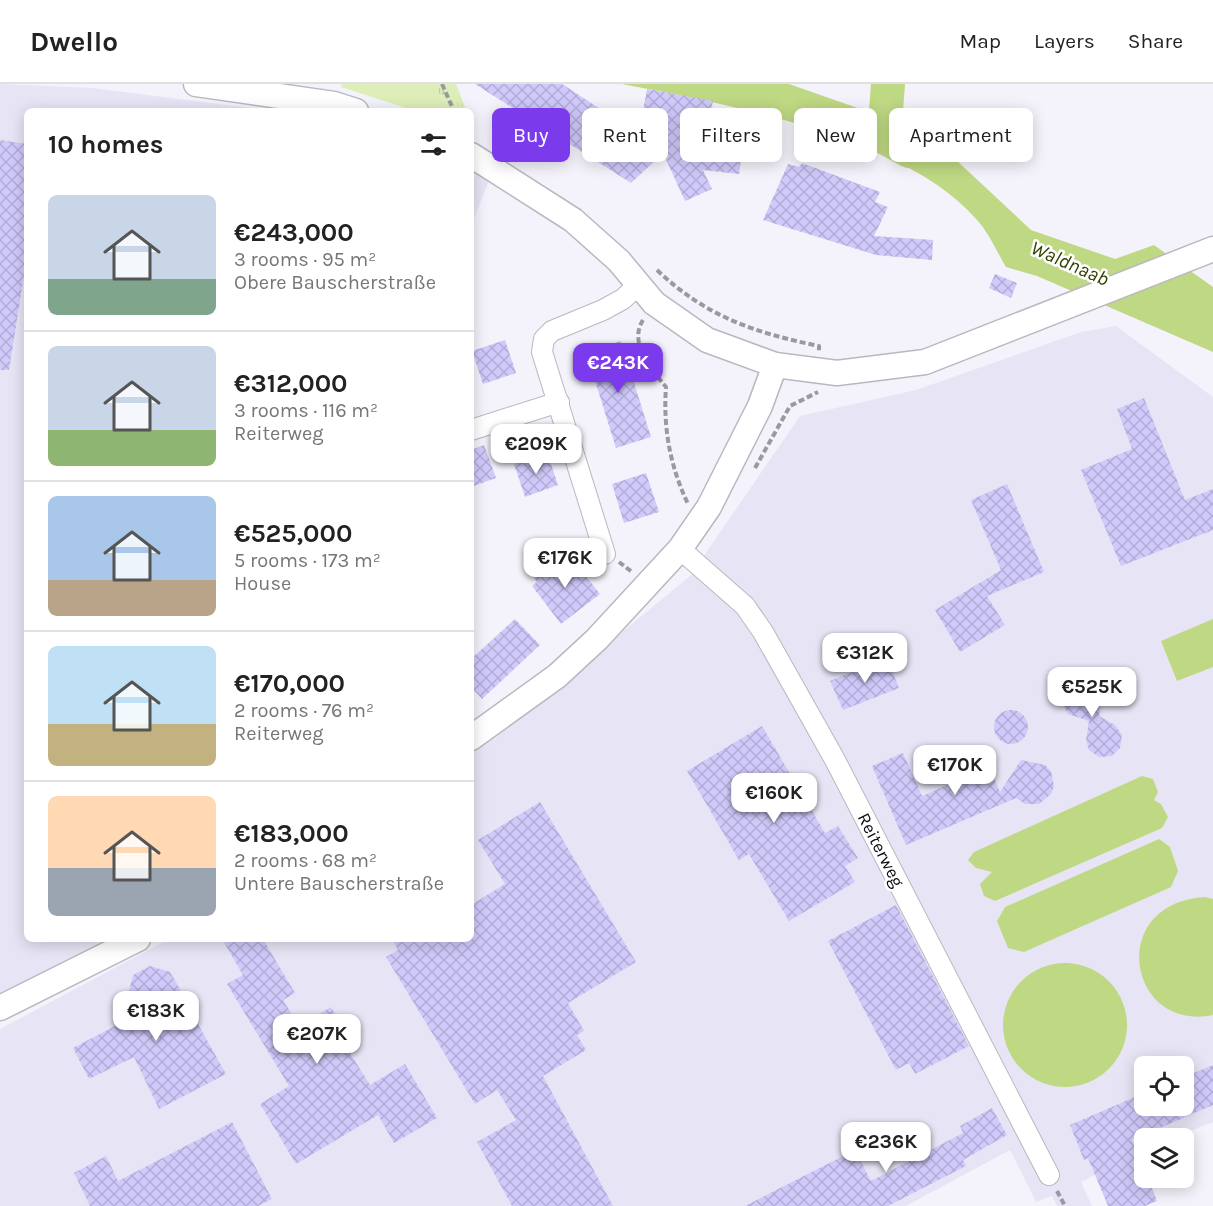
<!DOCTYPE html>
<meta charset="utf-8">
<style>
:root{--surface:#fff;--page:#f2f2f2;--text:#222;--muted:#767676;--line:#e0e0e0;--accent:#7c3aed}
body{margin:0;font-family:Karla,sans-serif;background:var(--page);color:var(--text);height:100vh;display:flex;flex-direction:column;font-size:22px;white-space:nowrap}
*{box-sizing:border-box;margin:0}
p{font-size:20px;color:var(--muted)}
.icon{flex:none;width:33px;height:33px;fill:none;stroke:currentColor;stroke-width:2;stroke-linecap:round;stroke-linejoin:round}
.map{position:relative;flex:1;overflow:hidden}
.side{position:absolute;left:24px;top:24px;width:450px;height:834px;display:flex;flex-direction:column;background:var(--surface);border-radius:9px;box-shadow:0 3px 15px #0003}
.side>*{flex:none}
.guide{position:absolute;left:492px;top:24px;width:570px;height:54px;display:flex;gap:12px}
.tools{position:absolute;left:1134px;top:972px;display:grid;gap:12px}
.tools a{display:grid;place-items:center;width:60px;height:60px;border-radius:9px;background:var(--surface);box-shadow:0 3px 15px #0003;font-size:30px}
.price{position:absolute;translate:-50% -51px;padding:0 14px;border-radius:12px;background:#fff;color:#222;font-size:20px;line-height:39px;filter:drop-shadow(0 2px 3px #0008)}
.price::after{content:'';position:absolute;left:50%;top:36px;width:18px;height:14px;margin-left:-9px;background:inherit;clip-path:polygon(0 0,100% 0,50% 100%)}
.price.active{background:var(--accent);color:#fff}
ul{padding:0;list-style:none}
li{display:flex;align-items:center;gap:18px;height:150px;padding:0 24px}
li+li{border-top:2px solid var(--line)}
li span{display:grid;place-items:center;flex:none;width:168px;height:120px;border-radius:9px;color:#555}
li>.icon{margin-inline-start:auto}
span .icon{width:72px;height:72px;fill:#fffc;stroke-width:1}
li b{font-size:26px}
h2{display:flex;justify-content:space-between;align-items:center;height:72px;padding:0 24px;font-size:26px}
.pill{padding:0 21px;border-radius:9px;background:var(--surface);box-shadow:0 3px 15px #0003;font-size:21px;line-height:54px}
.pill.active{background:var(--accent);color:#fff}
header{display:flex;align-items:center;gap:36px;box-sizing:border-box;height:84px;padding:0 30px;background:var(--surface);border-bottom:2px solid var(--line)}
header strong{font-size:28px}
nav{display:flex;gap:33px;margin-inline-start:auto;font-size:21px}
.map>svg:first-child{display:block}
</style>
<header>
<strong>Dwello</strong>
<nav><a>Map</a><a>Layers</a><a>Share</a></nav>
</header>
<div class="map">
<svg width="1213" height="1122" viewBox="0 0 1213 1122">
<defs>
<pattern id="park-tufts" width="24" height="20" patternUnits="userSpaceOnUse" patternTransform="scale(1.5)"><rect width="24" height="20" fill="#ddeeb9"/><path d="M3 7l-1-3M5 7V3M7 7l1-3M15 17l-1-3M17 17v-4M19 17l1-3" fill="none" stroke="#bccb9e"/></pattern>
<pattern id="building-cross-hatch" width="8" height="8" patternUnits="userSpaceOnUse" patternTransform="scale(1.5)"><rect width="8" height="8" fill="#d0cafb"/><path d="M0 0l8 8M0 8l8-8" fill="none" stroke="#b1acd6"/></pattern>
</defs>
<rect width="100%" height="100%" fill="#f4f3fb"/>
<g fill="#e7e5f5" fill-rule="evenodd">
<path d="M 0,0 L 93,4 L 274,27 L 27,27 L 27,855 L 112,855 L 0,917 Z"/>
<path d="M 471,87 L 490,94 L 471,142 Z"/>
<path d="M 1116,242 L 1213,313 L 1213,1038 L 1171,1054 L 1144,1054 L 1144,1066 L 1081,1098 L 1092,1122 L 1057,1122 L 1052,1112 L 1036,1118 L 1010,1066 L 906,1122 L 0,1122 L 0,945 L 169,855 L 471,855 L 471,665 L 512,639 L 690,492 L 800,332 L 916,306 L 1081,248 ZM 1144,982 L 1184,982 L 1184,1022 L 1144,1022 Z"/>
</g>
<path fill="#ddeeb9" d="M 342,0 L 435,0 L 442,15 L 465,23 L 467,27 L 415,27 L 341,3 Z"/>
<path fill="url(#park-tufts)" d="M 435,0 L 456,0 L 465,23 L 442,15 Z"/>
<g fill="#bfd883">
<path d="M 622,0 L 789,0 L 926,48 L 1031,146 L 1115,175 L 1154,161 L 1213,203 L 1213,268 L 1037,192 L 1006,183 C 997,168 989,149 977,136 C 906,53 726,20 622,0 Z"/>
<path d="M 1213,535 L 1213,583 L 1177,597 L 1161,557 Z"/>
<path d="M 1142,692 L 1153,695 L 1158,708 L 1154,716 L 1161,720 L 1168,733 L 1162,744 L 995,817 L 984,812 L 980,800 L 992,788 L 976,784 L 968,776 L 974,768 Z"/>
<path d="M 1159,755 L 1170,763 L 1178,787 L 1171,803 L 1024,868 L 1008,864 L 997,837 L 1005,823 Z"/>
<path d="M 1205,813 L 1213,815 L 1213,931 C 1128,949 1105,819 1205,813 Z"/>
<circle cx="1065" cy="941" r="62"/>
</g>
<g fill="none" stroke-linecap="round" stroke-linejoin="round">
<path stroke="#bfd883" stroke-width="34" d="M 888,0 L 884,53 L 909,67"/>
</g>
<g fill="url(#building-cross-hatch)">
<path d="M 475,0 L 562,0 L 599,24 L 596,28 L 638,55 L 647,5 L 713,17 L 705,58 L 743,63 L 739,90 L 703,86 L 712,105 L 685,117 L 663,69 L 631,99 Z"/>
<path d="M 0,56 L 27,60 L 27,172 L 9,286 L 0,286 Z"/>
<path d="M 802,79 L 880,108 L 875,118 L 888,123 L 874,152 L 933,156 L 932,176 L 876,171 L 763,136 L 788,80 L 799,83 Z"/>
<path d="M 995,190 L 1017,199 L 1011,214 L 989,204 Z"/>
<path d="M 505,256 L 516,289 L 483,300 L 472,267 Z"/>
<path d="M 621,257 L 651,353 L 616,364 L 586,268 Z"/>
<path d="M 1144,314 L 1185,416 L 1213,405 L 1213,446 L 1121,482 L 1081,386 L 1132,365 L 1117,325 Z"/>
<path d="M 484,361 L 496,394 L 471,403 L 471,366 Z"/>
<path d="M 547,368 L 558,401 L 525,413 L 514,380 Z"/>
<path d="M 646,389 L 659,428 L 624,439 L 612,400 Z"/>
<path d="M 1007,400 L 1044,488 L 987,512 L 1005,541 L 960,568 L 935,526 L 1001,486 L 971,416 Z"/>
<path d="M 570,472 L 600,510 L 561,540 L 532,502 L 537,498 L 534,494 L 553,479 L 555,483 Z"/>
<path d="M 515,535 L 540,561 L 482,615 L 471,603 L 471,575 Z"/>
<path d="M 887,574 L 899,604 L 843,626 L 830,597 Z"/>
<path d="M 1082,596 L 1096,602 L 1101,614 L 1099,632 L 1115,641 L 1122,651 L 1120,664 L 1112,672 L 1099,673 L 1089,666 L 1086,656 L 1089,637 L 1068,630 L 1063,620 L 1064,607 L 1069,601 Z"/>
<circle cx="1011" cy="643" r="17"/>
<path d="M 762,642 L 825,749 L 838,742 L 858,774 L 845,782 L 855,798 L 789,837 L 749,770 L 739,776 L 687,687 Z"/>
<path d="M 903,669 L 922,712 L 989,683 L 1000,708 L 1021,676 L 1045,681 L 1051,687 L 1054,702 L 1051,710 L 1039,720 L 1025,720 L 1016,714 L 906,761 L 872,682 Z"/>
<path d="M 540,718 L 636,878 L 568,919 L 584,947 L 577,951 L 586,966 L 543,992 L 613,1122 L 512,1122 L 477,1058 L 516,1036 L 497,1006 L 475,1020 L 386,873 L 398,866 L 392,855 L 471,855 L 471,821 L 505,800 L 478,756 Z"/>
<path d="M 896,821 L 969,962 L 915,990 L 909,979 L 896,986 L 828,857 Z"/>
<path d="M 222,855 L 263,855 L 295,909 L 283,916 L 299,942 L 331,923 L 357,965 L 350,969 L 370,1001 L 405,980 L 437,1034 L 394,1059 L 378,1031 L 296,1080 L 260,1020 L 289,1002 L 227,900 L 243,891 Z"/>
<path d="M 150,882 L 170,888 L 180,905 L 177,929 L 194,933 L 226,990 L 159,1025 L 134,973 L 89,995 L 73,964 L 138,930 L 128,911 L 133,891 Z"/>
<path d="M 1213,981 L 1213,1021 L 1132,1056 L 1144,1086 L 1144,1094 L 1148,1094 L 1157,1117 L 1145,1122 L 1108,1122 L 1088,1074 L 1084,1076 L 1070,1041 L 1144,1009 L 1144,1022 L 1184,1022 L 1184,993 Z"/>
<path d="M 992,1024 L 1007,1051 L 963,1076 L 966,1082 L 888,1122 L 745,1122 L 855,1066 L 871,1097 L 963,1049 L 960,1042 Z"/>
<path d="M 232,1038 L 272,1115 L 258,1122 L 90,1122 L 74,1089 L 106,1072 L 118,1097 Z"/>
</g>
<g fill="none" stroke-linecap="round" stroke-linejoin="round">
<defs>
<g id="minor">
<path d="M 471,346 L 559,318"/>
<path d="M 680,465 L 745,522 L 763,548 L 835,676 L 1049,1091"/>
<path d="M 605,470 L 542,268 L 544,255 L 552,247 L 603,226 L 623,215 L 638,201"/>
</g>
<g id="tertiary">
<path d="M 196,0 L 334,20 L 356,27"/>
<path d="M 471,71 L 573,136 L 619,177 L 654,219 L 707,256 L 775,281 L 837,289 L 925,278 L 1213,165"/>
<path d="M 471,654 L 557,592 L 597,555 L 680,465 L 709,423 L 760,322 L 775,281"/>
<path d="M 0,924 L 138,855"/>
</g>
</defs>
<use href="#minor" stroke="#b8b8c0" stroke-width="22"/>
<use href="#tertiary" stroke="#b8b8c0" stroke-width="27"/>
<g stroke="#99999f" stroke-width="4" stroke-dasharray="6 3" stroke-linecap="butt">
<path d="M 442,0 L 454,27"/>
<path d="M 657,186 C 705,232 755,249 819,262 L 819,268"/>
<path d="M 643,236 C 628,259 652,286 666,303 C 663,344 670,382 688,420"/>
<path d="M 755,384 L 790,322 L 818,308"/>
<path d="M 619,478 L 632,488"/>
<path d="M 1057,1107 L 1065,1122"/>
</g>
<use href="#minor" stroke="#fff" stroke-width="20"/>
<use href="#tertiary" stroke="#fff" stroke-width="24"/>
</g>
<g text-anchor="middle" stroke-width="5" stroke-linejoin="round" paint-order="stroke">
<g font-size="18" fill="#0b0b0e" stroke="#fff">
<text transform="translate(881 766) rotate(63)" y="6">Reiterweg</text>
</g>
<g font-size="20" font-style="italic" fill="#334100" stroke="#fff">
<text transform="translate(1070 179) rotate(24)" y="7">Waldnaab</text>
</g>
</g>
</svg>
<div class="tools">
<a><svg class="icon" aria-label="locate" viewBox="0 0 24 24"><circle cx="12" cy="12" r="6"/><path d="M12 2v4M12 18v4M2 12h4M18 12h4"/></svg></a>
<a><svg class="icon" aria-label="layers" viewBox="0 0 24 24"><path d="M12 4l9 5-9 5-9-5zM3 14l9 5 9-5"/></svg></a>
</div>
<b class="price active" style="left:618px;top:310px">€243K</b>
<b class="price" style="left:536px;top:391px">€209K</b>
<b class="price" style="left:565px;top:505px">€176K</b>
<b class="price" style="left:865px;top:600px">€312K</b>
<b class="price" style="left:1092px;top:634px">€525K</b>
<b class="price" style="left:955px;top:712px">€170K</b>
<b class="price" style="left:774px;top:740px">€160K</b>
<b class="price" style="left:156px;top:958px">€183K</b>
<b class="price" style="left:317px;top:981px">€207K</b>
<b class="price" style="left:886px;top:1089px">€236K</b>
<div class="guide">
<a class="pill active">Buy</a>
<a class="pill">Rent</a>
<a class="pill">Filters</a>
<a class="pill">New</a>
<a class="pill">Apartment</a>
</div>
<section class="side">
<h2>10 homes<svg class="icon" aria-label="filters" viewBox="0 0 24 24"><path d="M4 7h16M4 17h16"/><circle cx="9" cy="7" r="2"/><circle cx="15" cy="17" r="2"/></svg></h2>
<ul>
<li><span style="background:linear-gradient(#c9d6e8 70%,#7fa58c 0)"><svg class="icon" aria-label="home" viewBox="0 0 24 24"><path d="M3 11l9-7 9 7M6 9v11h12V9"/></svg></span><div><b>€243,000</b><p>3 rooms · 95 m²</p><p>Obere Bauscherstraße</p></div></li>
<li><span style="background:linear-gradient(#c9d6e8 70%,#8fb573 0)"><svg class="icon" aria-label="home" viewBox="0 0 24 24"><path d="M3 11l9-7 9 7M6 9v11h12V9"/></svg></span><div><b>€312,000</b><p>3 rooms · 116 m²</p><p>Reiterweg</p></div></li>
<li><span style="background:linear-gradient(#a9c7e8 70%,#b9a48a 0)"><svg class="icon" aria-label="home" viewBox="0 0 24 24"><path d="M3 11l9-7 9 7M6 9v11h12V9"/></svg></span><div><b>€525,000</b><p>5 rooms · 173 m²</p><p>House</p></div></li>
<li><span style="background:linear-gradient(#bfe0f5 65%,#c2b280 0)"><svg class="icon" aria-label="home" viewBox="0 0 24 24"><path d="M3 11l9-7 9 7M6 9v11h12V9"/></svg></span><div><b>€170,000</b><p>2 rooms · 76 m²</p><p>Reiterweg</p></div></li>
<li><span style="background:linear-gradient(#ffd9b3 60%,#9aa5b1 0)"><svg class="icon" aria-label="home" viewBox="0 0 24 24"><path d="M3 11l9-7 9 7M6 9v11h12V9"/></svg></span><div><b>€183,000</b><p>2 rooms · 68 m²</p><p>Untere Bauscherstraße</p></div></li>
</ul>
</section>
</div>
